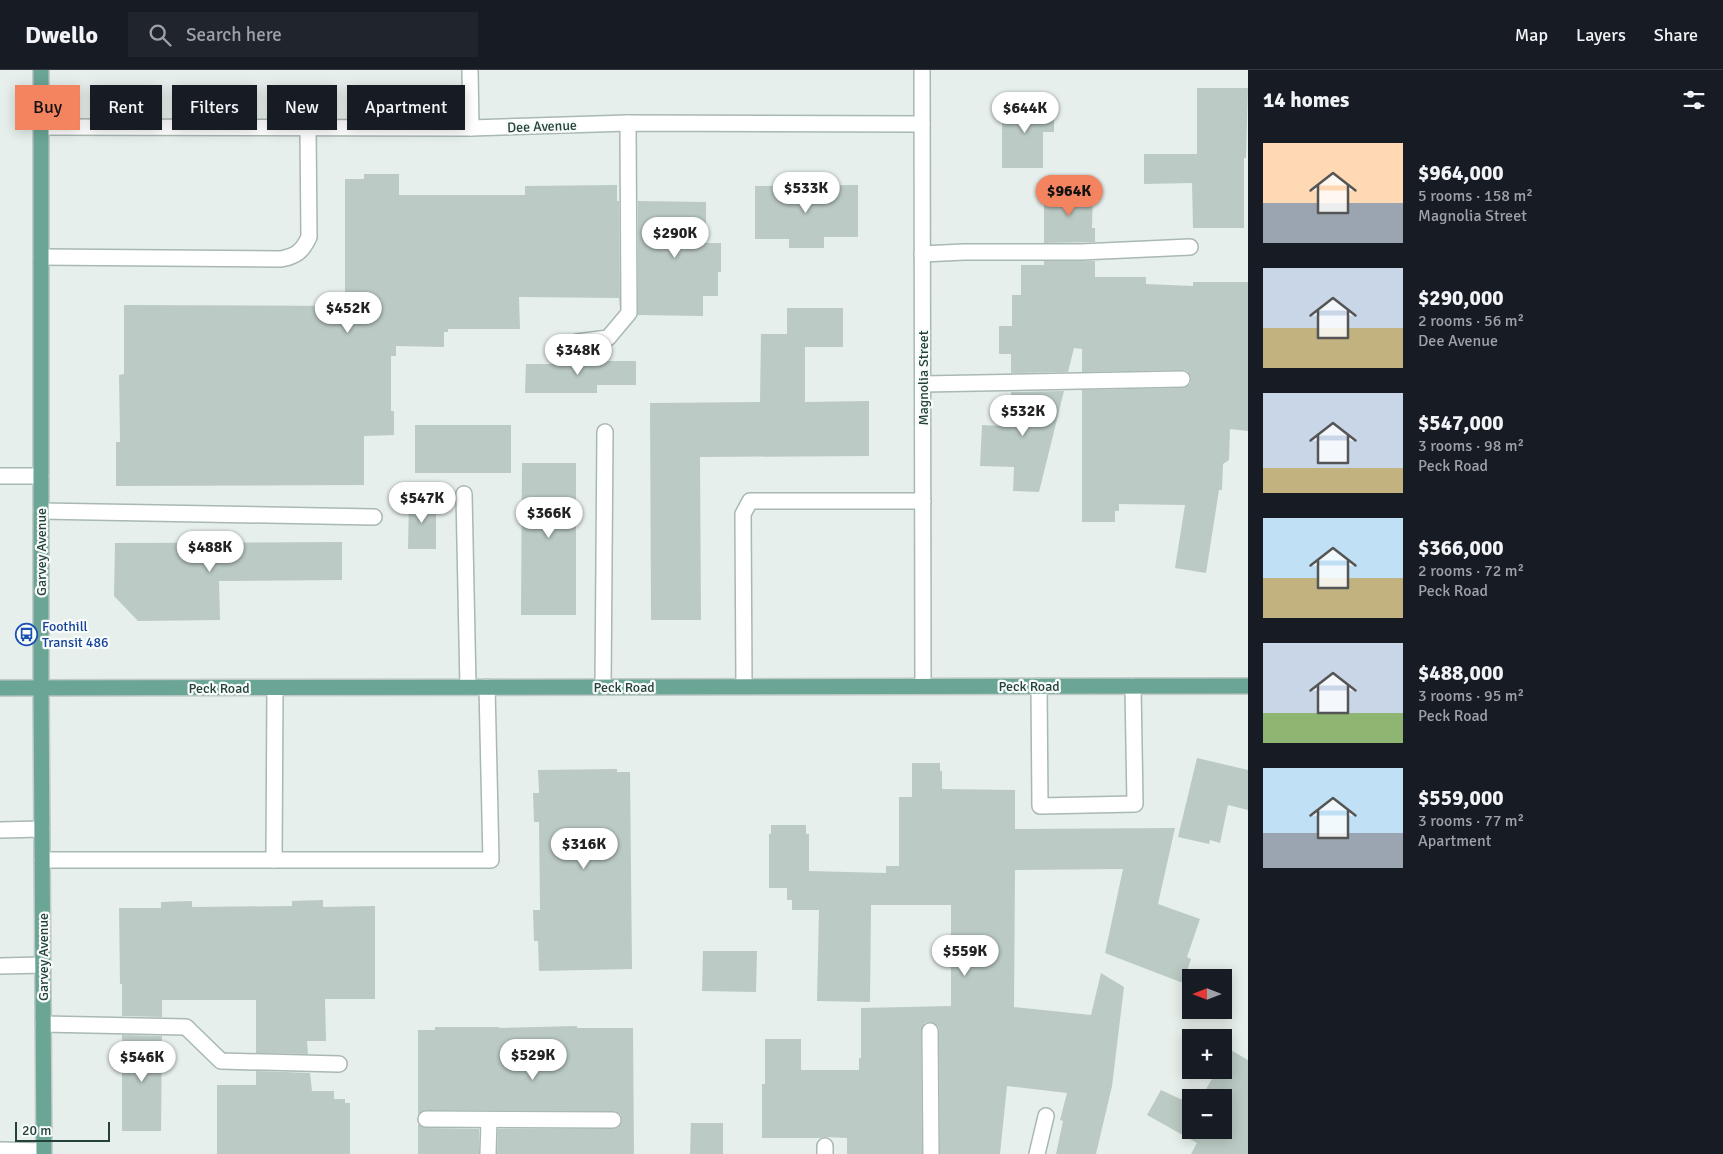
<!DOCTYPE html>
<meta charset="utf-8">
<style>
:root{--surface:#171b24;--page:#20242c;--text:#f1f3f6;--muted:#9ea1a6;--line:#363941;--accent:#f4845f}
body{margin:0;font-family:Signika,sans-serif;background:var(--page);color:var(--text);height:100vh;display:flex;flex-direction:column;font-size:19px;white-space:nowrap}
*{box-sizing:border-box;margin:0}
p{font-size:16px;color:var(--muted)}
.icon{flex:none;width:28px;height:28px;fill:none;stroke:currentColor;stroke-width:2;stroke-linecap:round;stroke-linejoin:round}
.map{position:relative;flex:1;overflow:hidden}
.side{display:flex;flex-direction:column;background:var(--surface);width:475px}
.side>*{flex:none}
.banner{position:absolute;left:15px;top:15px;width:475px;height:45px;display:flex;gap:10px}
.needle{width:32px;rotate:270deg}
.fabs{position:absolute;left:1182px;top:899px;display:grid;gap:10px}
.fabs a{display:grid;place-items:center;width:50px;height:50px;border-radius:0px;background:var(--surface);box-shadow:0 2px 12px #0003;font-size:25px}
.scale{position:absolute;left:15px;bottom:12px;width:95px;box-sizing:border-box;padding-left:5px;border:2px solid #24423a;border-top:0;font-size:14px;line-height:18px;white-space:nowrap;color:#24423a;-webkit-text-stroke:4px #f7fbf9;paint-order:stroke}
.price{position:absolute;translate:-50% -42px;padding:0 11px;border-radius:18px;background:#fff;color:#222;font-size:16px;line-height:32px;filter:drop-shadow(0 1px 2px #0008)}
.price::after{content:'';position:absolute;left:50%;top:30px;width:15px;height:11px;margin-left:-8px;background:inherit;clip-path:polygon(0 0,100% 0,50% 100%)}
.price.current{background:var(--accent);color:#111}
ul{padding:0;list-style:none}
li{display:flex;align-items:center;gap:15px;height:125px;padding:0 15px}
li span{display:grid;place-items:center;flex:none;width:140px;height:100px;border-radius:0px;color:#555}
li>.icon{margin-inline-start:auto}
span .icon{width:60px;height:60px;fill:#fffc;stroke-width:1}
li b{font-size:21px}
h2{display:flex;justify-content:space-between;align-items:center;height:60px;padding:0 15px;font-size:21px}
.chip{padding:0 18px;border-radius:0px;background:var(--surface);box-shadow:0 2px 12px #0003;font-size:18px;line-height:45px}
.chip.current{background:var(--accent);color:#111}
header{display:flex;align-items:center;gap:30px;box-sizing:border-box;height:70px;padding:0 25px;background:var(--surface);border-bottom:1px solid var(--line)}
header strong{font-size:24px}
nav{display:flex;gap:28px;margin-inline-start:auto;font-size:18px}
.search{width:350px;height:45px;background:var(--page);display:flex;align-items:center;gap:12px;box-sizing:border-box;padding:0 18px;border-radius:0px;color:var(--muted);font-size:19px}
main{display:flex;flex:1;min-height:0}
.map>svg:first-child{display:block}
</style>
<header>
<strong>Dwello</strong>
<div class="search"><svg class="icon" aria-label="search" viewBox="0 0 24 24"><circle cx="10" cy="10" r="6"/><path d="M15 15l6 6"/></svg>Search here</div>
<nav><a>Map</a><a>Layers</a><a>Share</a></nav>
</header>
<main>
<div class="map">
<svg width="1248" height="1084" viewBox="0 0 1248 1084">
<rect width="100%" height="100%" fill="#e6efeb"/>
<g fill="#bbcac4">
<path d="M 1197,18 L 1248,18 L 1246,88 L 1244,88 L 1244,158 L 1193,158 L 1192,113 L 1144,114 L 1144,84 L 1197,84 Z"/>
<path d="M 1044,33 L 1044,37 L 1054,37 L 1054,62 L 1043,62 L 1043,98 L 1002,98 L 1002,34 Z"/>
<path d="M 364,104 L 399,104 L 399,125 L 525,125 L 525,116 L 617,115 L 617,131 L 619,131 L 620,240 L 619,228 L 519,227 L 520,259 L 448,259 L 448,262 L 444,262 L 444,277 L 396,276 L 396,286 L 391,286 L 391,341 L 394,341 L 394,365 L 364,366 L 364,415 L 116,416 L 116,372 L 120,372 L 119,305 L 124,304 L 124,235 L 345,236 L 345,109 L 364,109 Z"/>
<path d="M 858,115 L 858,167 L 824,167 L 824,178 L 789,178 L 789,169 L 755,169 L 755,116 Z"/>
<path d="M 1044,121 L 1093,121 L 1092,158 L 1095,158 L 1095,172 L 1044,173 Z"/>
<path d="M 638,131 L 706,132 L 706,173 L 721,173 L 721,202 L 718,202 L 718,226 L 703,226 L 703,246 L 638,245 Z"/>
<path d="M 1044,191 L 1095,191 L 1095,207 L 1146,207 L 1146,214 L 1193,216 L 1193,212 L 1248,212 L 1248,361 L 1230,359 L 1229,390 L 1223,394 L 1222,420 L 1219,420 L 1206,503 L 1175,498 L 1185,435 L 1119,434 L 1119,441 L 1115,441 L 1115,452 L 1082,452 L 1082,320 L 1182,318 L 1190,314 L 1191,308 L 1187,301 L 1182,300 L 1082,302 L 1082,279 L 1074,278 L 1068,302 L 1011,303 L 1011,284 L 999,284 L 999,256 L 1012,256 L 1012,225 L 1021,225 L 1021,195 L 1044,195 Z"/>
<path d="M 787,238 L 843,238 L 843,277 L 805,277 L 805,332 L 869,331 L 869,386 L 700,387 L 701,550 L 651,550 L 650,333 L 760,332 L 761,264 L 787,264 Z"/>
<path d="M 564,291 L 636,291 L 636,315 L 597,315 L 597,323 L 525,323 L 526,294 L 564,294 Z"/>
<path d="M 1064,321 L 1039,422 L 1013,421 L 1014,397 L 980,396 L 982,355 L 1002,356 L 1003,334 L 1011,334 L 1011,322 Z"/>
<rect x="415" y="355" width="96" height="48"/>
<path d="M 522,393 L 576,393 L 576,545 L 521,545 Z"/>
<path d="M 409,429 L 436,429 L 436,479 L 408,479 Z"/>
<path d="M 342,472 L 342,510 L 219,511 L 220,550 L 138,551 L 114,526 L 115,473 Z"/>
<path d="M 1197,688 L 1248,700 L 1248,740 L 1228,735 L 1220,773 L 1210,770 L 1209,774 L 1178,767 Z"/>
<path d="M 912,693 L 940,693 L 940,701 L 942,701 L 942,719 L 1015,720 L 1015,759 L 1175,758 L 1158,834 L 1200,849 L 1187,887 L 1191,889 L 1183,913 L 1105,883 L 1123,799 L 1015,800 L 1014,937 L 1091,945 L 1101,903 L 1124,917 L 1112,1016 L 1096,1084 L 1056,1084 L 1063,1051 L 1060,1050 L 1067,1023 L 1007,1016 L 1000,1084 L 940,1084 L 939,961 L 938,956 L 930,952 L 925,953 L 921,961 L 922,1084 L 847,1084 L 847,1068 L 825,1067 L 820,1068 L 762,1068 L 762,1014 L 765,1014 L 765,969 L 801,969 L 801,1000 L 859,1000 L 859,988 L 861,988 L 861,938 L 951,936 L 951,835 L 871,835 L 870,932 L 817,931 L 819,840 L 792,840 L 792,830 L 787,830 L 787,818 L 769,818 L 769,764 L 771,764 L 771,755 L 806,755 L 806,764 L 809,764 L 809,801 L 886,803 L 886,796 L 899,796 L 899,727 L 912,727 Z"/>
<path d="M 617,699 L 617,702 L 630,702 L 632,899 L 539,901 L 538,871 L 534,871 L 533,840 L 540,840 L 539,752 L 534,752 L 533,723 L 539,723 L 538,700 Z"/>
<path d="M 323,830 L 323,837 L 375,836 L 375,929 L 325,929 L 326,971 L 307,971 L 308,984 L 256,983 L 256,930 L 162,930 L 162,947 L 122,946 L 122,914 L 120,914 L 119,838 L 161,838 L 161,832 L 192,831 L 192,837 L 292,836 L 292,831 Z"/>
<path d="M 703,881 L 757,881 L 756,922 L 702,921 Z"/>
<path d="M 577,956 L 577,958 L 633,958 L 634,1084 L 497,1084 L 498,1059 L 613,1059 L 618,1058 L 622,1051 L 621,1045 L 614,1041 L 426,1040 L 418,1044 L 418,960 L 435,960 L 435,957 L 499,957 L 499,958 Z"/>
<path d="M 122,965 L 162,966 L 161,1061 L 122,1061 Z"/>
<path d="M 1229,979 L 1248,990 L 1248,1084 L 1191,1084 L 1197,1073 L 1147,1045 L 1161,1020 L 1191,1034 L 1191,1060 L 1224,1060 L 1224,1028 L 1201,1028 L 1217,1000 L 1224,1000 L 1224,989 Z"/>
<path d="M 256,1001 L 310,1003 L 312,1021 L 334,1021 L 334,1029 L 345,1029 L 345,1033 L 350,1033 L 350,1084 L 217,1084 L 217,1015 L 256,1015 Z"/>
<path d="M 691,1053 L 723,1053 L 723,1084 L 690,1084 Z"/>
<path d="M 418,1054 L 426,1058 L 479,1059 L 479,1084 L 418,1084 Z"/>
</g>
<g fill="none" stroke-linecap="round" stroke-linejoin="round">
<defs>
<g id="minor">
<path d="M 470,0 L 471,58"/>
<path d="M 922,0 L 923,616"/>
<path d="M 42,57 L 471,58 L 628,53 L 922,54"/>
<path d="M 922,184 L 964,182 L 1081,182 L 1190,177"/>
<path d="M 41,187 L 281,189 C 296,186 302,182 309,167 L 308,58"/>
<path d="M 577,272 L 608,268 L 629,243 L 628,53"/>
<path d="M 923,314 L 1182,309"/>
<path d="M 0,406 L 41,406"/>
<path d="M 464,424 L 468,617"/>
<path d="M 41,441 L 374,447"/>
<path d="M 744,616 L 743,444 L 750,431 L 923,431"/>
<path d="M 1039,616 L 1040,736 L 1135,734 L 1133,616"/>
<path d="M 603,617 L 605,362"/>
<path d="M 0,760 L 42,759"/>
<path d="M 42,790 L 491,790 L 487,617"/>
<path d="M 274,790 L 275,618"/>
<path d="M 0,896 L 43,895"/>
<path d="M 43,954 L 186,957 L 221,991 L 339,994"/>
<path d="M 930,961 L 931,1084"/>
<path d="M 426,1049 L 613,1050"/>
<path d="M 0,1080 L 44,1081"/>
<path d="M 488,1084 L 489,1050"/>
<path d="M 825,1084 L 825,1076"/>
<path d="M 1037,1084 L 1046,1046"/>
</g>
<g id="major">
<path d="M 41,0 L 41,618 L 44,1084"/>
<path d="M 0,618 L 1248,616"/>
</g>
</defs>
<use href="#minor" stroke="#a8b8b2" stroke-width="18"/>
<use href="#major" stroke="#c2cac8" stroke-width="18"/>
<use href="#minor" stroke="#fff" stroke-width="15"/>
<use href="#major" stroke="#6aa596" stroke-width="15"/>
</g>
<defs>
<symbol id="bus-ring" viewBox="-11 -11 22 22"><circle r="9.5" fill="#f7fbf9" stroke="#1a4fb4" stroke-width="1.5"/><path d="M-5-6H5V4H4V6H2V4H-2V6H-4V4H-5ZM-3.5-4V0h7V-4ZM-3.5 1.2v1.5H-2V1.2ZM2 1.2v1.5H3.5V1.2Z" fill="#1a4fb4"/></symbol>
</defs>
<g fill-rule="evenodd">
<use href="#bus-ring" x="14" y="552" width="25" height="25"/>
</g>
<g text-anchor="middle" stroke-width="4.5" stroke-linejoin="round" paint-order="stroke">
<g font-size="14" fill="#24423a" stroke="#f7fbf9">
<text transform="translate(542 56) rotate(-2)" y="5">Dee Avenue</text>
<text transform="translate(923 308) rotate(-90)" y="5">Magnolia Street</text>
<text transform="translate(41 482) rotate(-90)" y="5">Garvey Avenue</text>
<text x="1029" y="621">Peck Road</text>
<text x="624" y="622">Peck Road</text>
<text x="219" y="623">Peck Road</text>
<text transform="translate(43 887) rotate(-90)" y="5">Garvey Avenue</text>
</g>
<g font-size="14" fill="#164399" stroke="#f7fbf9" text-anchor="start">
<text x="42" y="561">Foothill<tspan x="42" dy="16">Transit 486</tspan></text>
</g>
</g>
</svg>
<div class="fabs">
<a><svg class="needle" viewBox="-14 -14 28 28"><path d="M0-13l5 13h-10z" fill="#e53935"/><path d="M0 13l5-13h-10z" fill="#9ea1a6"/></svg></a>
<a>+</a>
<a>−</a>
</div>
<div class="scale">20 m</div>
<b class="price" style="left:1025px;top:64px">$644K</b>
<b class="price" style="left:806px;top:144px">$533K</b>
<b class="price current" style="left:1069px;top:147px">$964K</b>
<b class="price" style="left:675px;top:189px">$290K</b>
<b class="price" style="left:348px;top:264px">$452K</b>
<b class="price" style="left:578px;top:306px">$348K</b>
<b class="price" style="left:1023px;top:367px">$532K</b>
<b class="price" style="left:422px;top:454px">$547K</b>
<b class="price" style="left:549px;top:469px">$366K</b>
<b class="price" style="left:210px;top:503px">$488K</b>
<b class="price" style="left:584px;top:800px">$316K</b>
<b class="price" style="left:965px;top:907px">$559K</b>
<b class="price" style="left:533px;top:1011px">$529K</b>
<b class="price" style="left:142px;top:1013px">$546K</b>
<div class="banner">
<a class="chip current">Buy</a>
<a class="chip">Rent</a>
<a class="chip">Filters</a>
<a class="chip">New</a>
<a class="chip">Apartment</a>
</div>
</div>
<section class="side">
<h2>14 homes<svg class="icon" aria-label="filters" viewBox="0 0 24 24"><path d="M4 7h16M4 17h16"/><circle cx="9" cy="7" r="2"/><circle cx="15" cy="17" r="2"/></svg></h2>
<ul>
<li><span style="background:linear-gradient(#ffd9b3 60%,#9aa5b1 0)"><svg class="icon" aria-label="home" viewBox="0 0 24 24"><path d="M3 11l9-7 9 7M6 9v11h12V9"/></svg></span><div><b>$964,000</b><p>5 rooms · 158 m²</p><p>Magnolia Street</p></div></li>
<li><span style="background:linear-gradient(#c9d6e8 60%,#c2b280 0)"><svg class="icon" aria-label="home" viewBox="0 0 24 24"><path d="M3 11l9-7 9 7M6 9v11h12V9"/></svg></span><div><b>$290,000</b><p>2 rooms · 56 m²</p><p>Dee Avenue</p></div></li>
<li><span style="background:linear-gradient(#c9d6e8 75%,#c2b280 0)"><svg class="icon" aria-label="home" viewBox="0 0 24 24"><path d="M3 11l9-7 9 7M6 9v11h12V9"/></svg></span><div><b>$547,000</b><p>3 rooms · 98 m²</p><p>Peck Road</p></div></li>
<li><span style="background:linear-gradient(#bfe0f5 60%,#c2b280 0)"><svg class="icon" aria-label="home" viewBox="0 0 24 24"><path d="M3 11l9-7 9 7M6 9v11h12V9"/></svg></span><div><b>$366,000</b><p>2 rooms · 72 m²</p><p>Peck Road</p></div></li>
<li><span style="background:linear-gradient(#c9d6e8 70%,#8fb573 0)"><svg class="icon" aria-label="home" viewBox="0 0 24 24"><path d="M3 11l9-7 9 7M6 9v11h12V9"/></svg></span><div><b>$488,000</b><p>3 rooms · 95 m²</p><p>Peck Road</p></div></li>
<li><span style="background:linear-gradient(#bfe0f5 65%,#9aa5b1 0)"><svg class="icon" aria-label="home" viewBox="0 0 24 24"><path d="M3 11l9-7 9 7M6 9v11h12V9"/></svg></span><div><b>$559,000</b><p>3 rooms · 77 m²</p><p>Apartment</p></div></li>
</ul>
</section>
</main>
